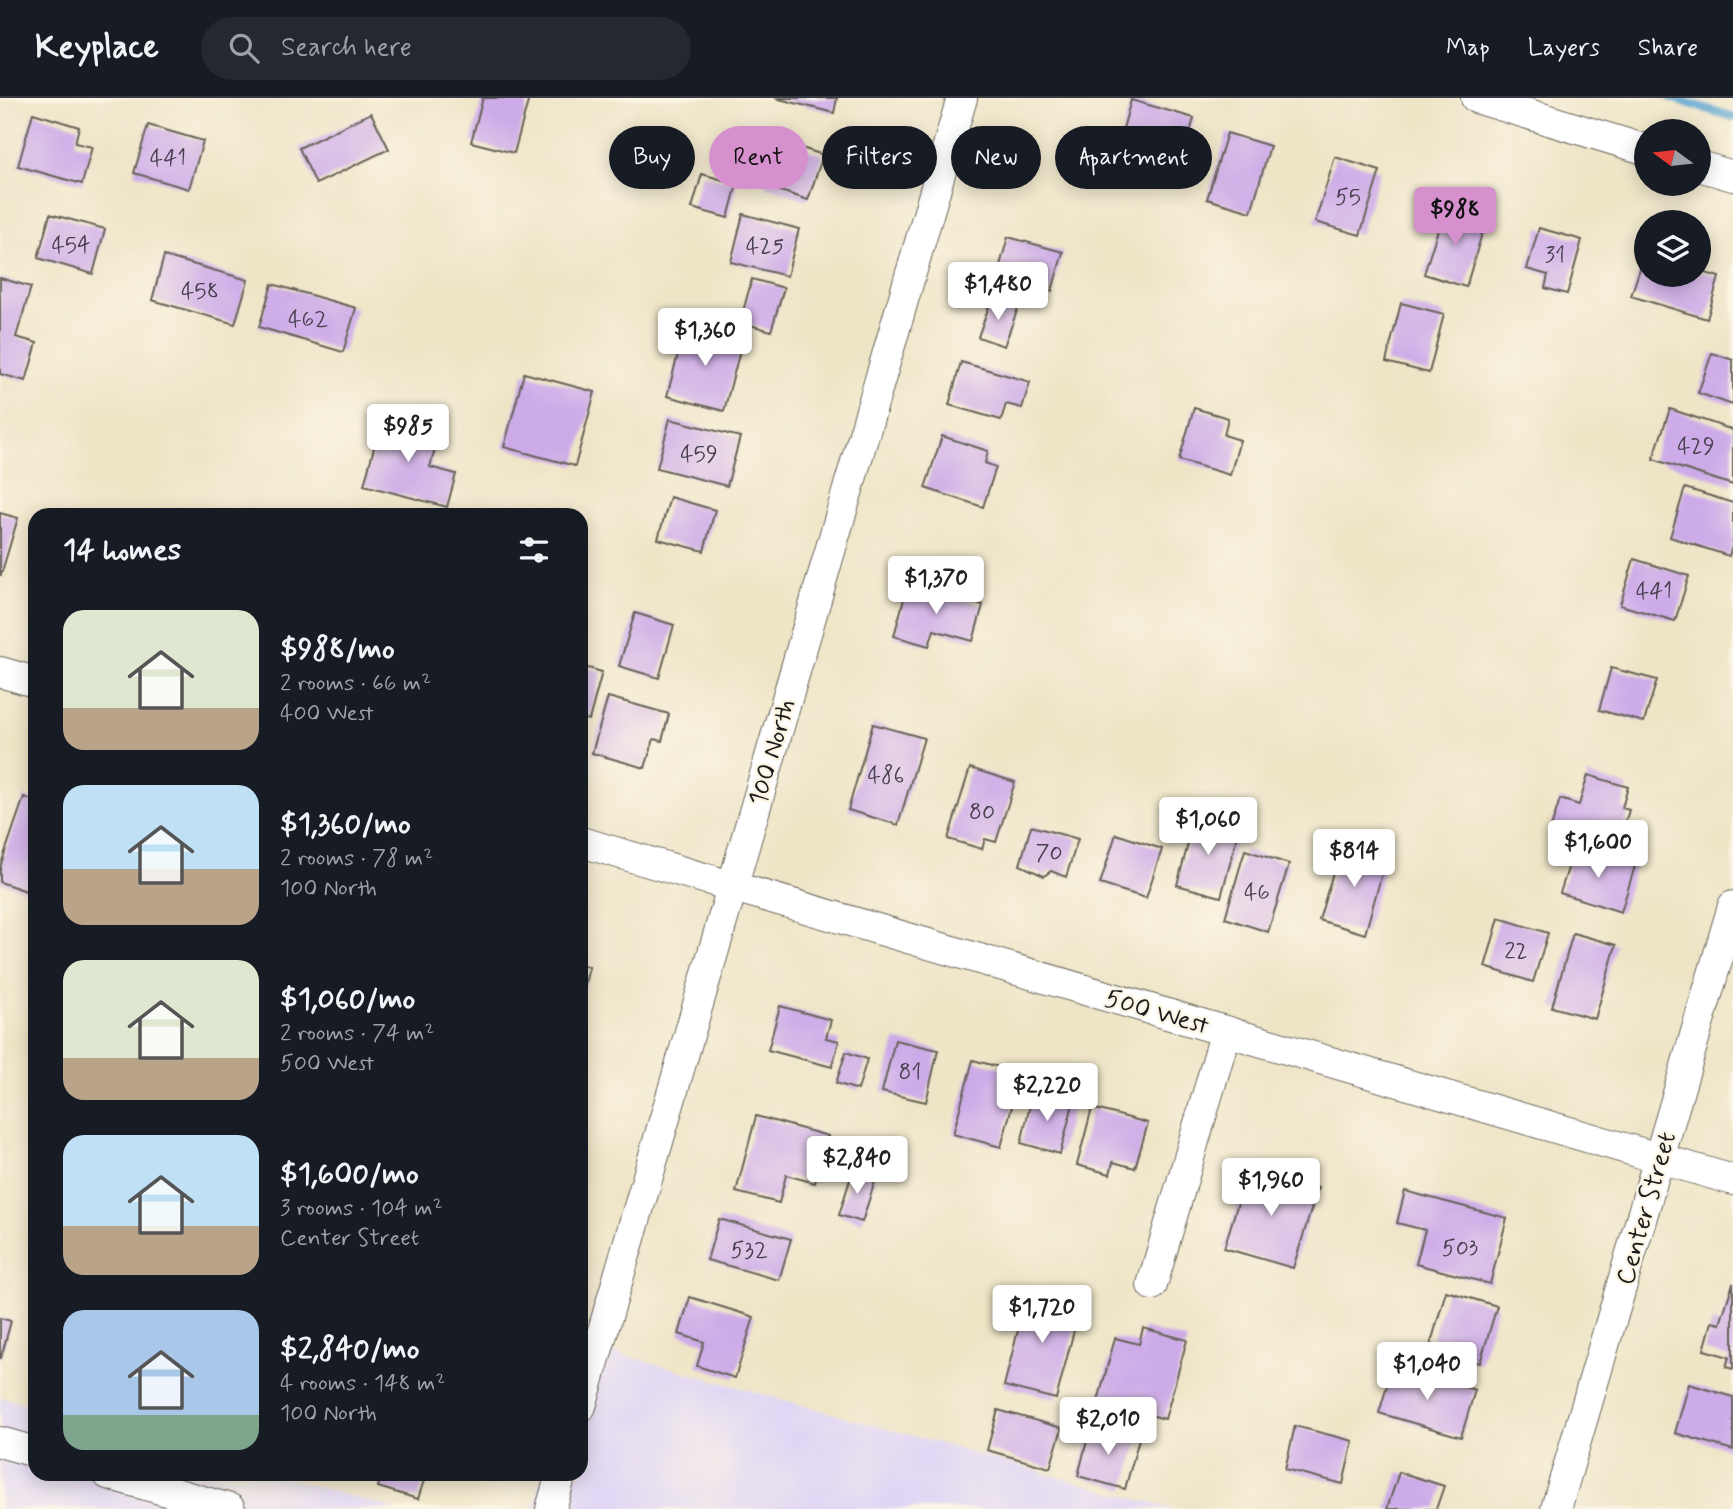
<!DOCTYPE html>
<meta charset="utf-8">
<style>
:root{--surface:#171b24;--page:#242831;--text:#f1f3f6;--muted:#9ea1a6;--line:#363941;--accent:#d690ce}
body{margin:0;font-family:Mynerve,sans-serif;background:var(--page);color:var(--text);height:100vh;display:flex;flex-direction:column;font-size:26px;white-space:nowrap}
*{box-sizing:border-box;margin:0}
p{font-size:23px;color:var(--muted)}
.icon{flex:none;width:38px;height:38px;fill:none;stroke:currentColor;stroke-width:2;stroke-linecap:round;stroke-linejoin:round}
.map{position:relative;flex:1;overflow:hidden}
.details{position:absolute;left:28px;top:410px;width:560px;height:973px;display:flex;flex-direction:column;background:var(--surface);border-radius:21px;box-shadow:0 4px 18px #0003}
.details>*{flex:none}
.banner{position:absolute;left:609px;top:28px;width:665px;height:63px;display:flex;gap:14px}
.needle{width:46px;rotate:285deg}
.controls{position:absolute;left:1634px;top:21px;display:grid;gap:14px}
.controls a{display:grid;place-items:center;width:77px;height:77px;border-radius:50%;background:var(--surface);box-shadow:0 4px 18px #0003;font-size:35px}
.price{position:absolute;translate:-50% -60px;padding:0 16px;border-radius:7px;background:#fff;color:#222;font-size:23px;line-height:46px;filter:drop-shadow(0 2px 4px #0008)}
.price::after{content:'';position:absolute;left:50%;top:42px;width:21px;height:16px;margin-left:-10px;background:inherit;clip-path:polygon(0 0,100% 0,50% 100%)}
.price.on{background:var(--accent);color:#111}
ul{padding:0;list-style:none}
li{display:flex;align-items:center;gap:21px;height:175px;padding:0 35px}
li span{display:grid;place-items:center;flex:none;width:196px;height:140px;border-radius:21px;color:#555}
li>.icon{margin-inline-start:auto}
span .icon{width:84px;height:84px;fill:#fffc;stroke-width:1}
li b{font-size:30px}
h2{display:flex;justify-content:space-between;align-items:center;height:84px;padding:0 35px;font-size:30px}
.chip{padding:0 24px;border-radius:32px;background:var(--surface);box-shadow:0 4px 18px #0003;font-size:24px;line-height:63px}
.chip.on{background:var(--accent);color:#111}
header{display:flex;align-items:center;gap:42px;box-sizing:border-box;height:98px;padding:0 35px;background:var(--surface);border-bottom:2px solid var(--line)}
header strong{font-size:33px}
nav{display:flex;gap:38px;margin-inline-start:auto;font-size:24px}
.search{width:490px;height:63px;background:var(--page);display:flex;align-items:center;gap:18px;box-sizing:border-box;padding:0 24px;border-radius:38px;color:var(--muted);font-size:26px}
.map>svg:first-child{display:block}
</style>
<header>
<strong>Keyplace</strong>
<div class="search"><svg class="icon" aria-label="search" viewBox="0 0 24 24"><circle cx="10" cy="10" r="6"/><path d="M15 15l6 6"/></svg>Search here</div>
<nav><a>Map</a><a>Layers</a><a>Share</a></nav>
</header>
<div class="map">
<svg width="1733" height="1411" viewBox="0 0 1733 1411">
<rect width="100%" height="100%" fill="#fcf5e5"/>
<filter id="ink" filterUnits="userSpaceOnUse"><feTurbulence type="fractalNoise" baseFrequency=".0143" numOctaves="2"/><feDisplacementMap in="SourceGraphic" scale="14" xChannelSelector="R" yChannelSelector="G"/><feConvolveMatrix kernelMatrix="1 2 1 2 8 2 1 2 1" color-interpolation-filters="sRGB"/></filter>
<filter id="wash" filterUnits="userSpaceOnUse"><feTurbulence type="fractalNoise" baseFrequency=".00686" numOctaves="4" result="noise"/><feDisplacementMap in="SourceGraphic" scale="28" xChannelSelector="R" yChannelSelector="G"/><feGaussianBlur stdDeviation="1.57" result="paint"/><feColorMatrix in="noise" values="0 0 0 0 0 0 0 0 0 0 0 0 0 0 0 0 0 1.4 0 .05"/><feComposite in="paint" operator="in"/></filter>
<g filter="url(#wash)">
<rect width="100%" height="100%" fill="#eee5c7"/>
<g fill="#dfd5f5">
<path d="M 581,1245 L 1172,1411 L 533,1411 L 542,1376 L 581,1376 Z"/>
<path d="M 0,1299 L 35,1309 L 35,1376 L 270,1376 L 396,1411 L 0,1411 Z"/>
</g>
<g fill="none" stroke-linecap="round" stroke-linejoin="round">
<path stroke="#56a2cf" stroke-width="9" d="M 1672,0 L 1733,19"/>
</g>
<g id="blocks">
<g fill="#cdabe8">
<path d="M 483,0 L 529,0 L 514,55 L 471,44 Z"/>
<path d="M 775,0 L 837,0 L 834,15 Z"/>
<path d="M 1131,2 L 1194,20 L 1185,53 L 1173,49 L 1164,83 L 1132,74 L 1139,50 L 1119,45 Z"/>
<path d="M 33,15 L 79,29 L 75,45 L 92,49 L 82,86 L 18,68 Z"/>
<path d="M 371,15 L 389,51 L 316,86 L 299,50 Z"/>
<path d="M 148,27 L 203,43 L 189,91 L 134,75 Z"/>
<path d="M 1227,35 L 1270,48 L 1251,114 L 1207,101 Z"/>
<path d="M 780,43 L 823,57 L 808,102 L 765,88 Z"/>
<path d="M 1335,59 L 1380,73 L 1360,137 L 1315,124 Z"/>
<path d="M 702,76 L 737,86 L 728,120 L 692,110 Z"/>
<path d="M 1445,109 L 1486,122 L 1466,189 L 1424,176 Z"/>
<path d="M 50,116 L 105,131 L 93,176 L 38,160 Z"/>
<path d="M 743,116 L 799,131 L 787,178 L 731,164 Z"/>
<path d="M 1539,130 L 1582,142 L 1567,196 L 1545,190 L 1548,177 L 1527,171 Z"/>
<path d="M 1008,139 L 1063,154 L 1052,193 L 997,178 Z"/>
<path d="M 1647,149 L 1647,177 L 1699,177 L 1699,173 L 1719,179 L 1707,221 L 1631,198 Z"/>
<path d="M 164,158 L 248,182 L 235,226 L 152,202 Z"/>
<path d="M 0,180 L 31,189 L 16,239 L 37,245 L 26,283 L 0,276 Z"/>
<path d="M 752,181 L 784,190 L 771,233 L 740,224 Z"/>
<path d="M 272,186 L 356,210 L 343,254 L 259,229 Z"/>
<path d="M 992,200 L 1018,210 L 1004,248 L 978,239 Z"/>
<path d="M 1401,205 L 1444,216 L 1429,275 L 1386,264 Z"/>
<path d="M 686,226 L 743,241 L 724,313 L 667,298 Z"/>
<path d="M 1712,255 L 1733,262 L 1733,307 L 1698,295 Z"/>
<path d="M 961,264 L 1030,284 L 1022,310 L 1006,306 L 1001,322 L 949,307 Z"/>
<path d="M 524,275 L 595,294 L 575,368 L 504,349 Z"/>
<path d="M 1194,310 L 1228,320 L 1224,337 L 1240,342 L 1230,377 L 1179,362 Z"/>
<path d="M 1670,311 L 1733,332 L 1733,387 L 1653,361 Z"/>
<path d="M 382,320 L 439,335 L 430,369 L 456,376 L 447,409 L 364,387 Z"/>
<path d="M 670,321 L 740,339 L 727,388 L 657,370 Z"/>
<path d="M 942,338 L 988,353 L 985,365 L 996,369 L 983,409 L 925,390 Z"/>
<path d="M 1685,390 L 1733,405 L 1733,446 L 1729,458 L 1670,439 Z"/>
<path d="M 670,399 L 715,412 L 704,453 L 658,441 Z"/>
<path d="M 0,415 L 18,420 L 1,477 L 0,477 Z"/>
<path d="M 1634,461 L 1689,478 L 1675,523 L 1620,507 Z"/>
<path d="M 908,486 L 983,507 L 973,543 L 934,532 L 929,548 L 894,538 Z"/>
<path d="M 635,515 L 674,527 L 659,580 L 619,568 Z"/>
<path d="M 581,568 L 602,574 L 589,622 L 581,620 Z"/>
<path d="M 1611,570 L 1657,582 L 1644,624 L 1599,612 Z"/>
<path d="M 608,599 L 669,616 L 662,643 L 654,641 L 645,670 L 592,655 Z"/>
<path d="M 873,626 L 924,640 L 898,727 L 848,712 Z"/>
<path d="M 970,670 L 1015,684 L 996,744 L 985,741 L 982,751 L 948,741 Z"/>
<path d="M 1588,677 L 1628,689 L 1622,710 L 1629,712 L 1620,741 L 1583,730 L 1579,745 L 1549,736 L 1560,701 L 1579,707 Z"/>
<path d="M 24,699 L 35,703 L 35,796 L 0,784 L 0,769 Z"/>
<path d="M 1195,720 L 1239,732 L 1221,799 L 1177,787 Z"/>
<path d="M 1031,728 L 1078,741 L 1066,779 L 1051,773 L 1044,778 L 1020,767 Z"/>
<path d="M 1116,736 L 1162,751 L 1146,800 L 1100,786 Z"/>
<path d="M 1364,746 L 1388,754 L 1365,836 L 1319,822 L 1339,754 L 1360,760 Z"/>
<path d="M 1575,749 L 1635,768 L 1621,814 L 1560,795 Z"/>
<path d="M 1245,752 L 1289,766 L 1268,834 L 1225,820 Z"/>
<path d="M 1499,820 L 1548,835 L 1533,884 L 1485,869 Z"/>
<path d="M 1573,835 L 1616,847 L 1595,921 L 1552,909 Z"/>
<path d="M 581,867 L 589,869 L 582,899 L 581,899 Z"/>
<path d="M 780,908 L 831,922 L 826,940 L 839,943 L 832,969 L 768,952 Z"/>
<path d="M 895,942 L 938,952 L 926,1004 L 882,994 Z"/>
<path d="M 846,954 L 867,961 L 858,992 L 836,985 Z"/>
<path d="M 973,962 L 1021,975 L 1001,1049 L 953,1036 Z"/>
<path d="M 1033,995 L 1073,1006 L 1060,1056 L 1021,1045 Z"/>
<path d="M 1092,1010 L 1148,1025 L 1135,1070 L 1113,1064 L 1110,1076 L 1077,1067 Z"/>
<path d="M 756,1018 L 828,1038 L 815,1085 L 786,1077 L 779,1105 L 736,1094 Z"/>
<path d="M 1249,1069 L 1318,1090 L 1293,1170 L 1224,1150 Z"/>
<path d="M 853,1072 L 876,1080 L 862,1124 L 839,1117 Z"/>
<path d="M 1405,1093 L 1507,1120 L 1490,1186 L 1416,1166 L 1425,1132 L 1397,1125 Z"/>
<path d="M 719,1121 L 791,1141 L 779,1182 L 707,1162 Z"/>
<path d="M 1733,1185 L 1733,1271 L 1726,1269 L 1729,1259 L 1704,1252 L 1712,1224 L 1720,1226 Z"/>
<path d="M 1028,1192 L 1081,1206 L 1056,1301 L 1004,1288 Z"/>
<path d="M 1446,1193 L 1497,1208 L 1480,1265 L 1457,1259 L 1454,1270 L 1426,1262 Z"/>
<path d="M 690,1199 L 754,1219 L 735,1280 L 697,1268 L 704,1244 L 679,1236 Z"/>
<path d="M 0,1220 L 11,1223 L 1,1260 L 0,1260 Z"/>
<path d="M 1143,1230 L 1187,1242 L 1165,1321 L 1098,1303 L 1115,1240 L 1139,1246 Z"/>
<path d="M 1393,1268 L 1475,1292 L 1461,1339 L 1379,1315 Z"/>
<path d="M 1689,1286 L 1733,1299 L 1733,1352 L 1675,1335 Z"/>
<path d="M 998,1312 L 1062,1330 L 1050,1370 L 987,1352 Z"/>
<path d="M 1091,1327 L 1139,1341 L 1125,1391 L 1078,1378 Z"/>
<path d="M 1295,1328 L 1353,1343 L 1343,1386 L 1285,1371 Z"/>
<path d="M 1399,1374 L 1444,1388 L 1436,1411 L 1387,1411 Z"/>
<path d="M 382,1376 L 426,1376 L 418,1401 L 378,1389 Z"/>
</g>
</g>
</g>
<g filter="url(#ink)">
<use href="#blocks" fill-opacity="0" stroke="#666258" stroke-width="2"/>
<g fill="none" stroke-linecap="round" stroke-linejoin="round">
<defs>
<g id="minor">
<path d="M 1476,0 L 1647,52"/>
<path d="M 1699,68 L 1733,78"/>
<path d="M 0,574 L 35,584"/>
<path d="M 581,744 L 1733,1082"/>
<path d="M 1152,1187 L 1226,933"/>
<path d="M 581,1308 L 962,0"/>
<path d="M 0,1344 L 35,1354"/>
<path d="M 108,1376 L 230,1411"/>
<path d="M 551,1411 L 561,1376"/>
<path d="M 1556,1411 L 1733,808"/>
</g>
</defs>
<use href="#minor" stroke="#666258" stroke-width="32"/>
<use href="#minor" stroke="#fff" stroke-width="30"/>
</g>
</g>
<g text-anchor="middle" stroke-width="5" stroke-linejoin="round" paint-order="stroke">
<g font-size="23" fill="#48404f">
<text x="168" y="67">441</text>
<text x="1348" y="106">55</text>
<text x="71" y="154">454</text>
<text x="765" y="155">425</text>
<text x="1555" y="164">31</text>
<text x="200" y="200">458</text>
<text x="308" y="228">462</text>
<text x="1696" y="355">429</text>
<text x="699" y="363">459</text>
<text x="1654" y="500">441</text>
<text x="886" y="684">486</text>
<text x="982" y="721">80</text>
<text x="1049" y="762">70</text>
<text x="1257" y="801">46</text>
<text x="1516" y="860">22</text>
<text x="910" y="981">81</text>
<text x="1460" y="1157">503</text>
<text x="749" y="1159">532</text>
</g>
<g font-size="26" fill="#1c1c1c" stroke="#fcf5e5">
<text transform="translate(771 654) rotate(-74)" y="9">100 North</text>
<text transform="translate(1157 913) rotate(16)" y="9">500 West</text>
<text transform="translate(1645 1110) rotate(-74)" y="9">Center Street</text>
</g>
</g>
</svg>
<div class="controls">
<a><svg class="needle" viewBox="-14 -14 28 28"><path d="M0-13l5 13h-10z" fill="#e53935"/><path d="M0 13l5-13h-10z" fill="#9ea1a6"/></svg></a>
<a><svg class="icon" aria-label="layers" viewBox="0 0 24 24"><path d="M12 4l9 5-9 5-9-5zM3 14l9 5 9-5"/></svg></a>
</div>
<b class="price on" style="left:1455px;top:149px">$988</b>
<b class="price" style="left:998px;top:224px">$1,480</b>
<b class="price" style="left:705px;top:270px">$1,360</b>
<b class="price" style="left:408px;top:366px">$985</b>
<b class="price" style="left:936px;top:518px">$1,370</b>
<b class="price" style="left:1208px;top:759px">$1,060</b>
<b class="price" style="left:1598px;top:782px">$1,600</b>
<b class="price" style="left:1354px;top:791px">$814</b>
<b class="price" style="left:1047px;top:1025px">$2,220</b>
<b class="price" style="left:857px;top:1098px">$2,840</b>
<b class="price" style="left:1271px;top:1120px">$1,960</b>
<b class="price" style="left:1042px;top:1247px">$1,720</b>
<b class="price" style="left:1427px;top:1304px">$1,040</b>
<b class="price" style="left:1108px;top:1359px">$2,010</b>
<div class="banner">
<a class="chip">Buy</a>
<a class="chip on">Rent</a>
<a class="chip">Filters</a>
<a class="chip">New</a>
<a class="chip">Apartment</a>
</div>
<section class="details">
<h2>14 homes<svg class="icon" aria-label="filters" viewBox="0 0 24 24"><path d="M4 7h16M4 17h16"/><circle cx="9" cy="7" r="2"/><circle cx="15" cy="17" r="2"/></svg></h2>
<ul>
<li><span style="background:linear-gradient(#dfe7d0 70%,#b9a48a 0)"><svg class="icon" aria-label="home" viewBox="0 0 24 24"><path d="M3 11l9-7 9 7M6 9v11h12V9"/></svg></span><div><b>$988/mo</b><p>2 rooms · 66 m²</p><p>400 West</p></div></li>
<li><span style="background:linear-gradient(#bfe0f5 60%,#b9a48a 0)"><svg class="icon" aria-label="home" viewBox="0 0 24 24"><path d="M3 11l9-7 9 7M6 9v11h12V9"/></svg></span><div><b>$1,360/mo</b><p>2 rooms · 78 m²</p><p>100 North</p></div></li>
<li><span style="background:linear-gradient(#dfe7d0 70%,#b9a48a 0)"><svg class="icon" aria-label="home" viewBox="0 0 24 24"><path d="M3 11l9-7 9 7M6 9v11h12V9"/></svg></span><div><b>$1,060/mo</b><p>2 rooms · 74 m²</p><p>500 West</p></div></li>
<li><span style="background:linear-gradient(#bfe0f5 65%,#b9a48a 0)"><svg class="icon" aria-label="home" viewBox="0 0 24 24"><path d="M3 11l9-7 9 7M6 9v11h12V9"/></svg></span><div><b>$1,600/mo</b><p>3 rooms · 104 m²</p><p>Center Street</p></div></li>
<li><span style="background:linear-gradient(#a9c7e8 75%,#7fa58c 0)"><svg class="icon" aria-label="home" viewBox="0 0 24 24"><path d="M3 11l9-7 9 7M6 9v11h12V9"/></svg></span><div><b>$2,840/mo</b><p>4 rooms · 148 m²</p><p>100 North</p></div></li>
</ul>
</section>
</div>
